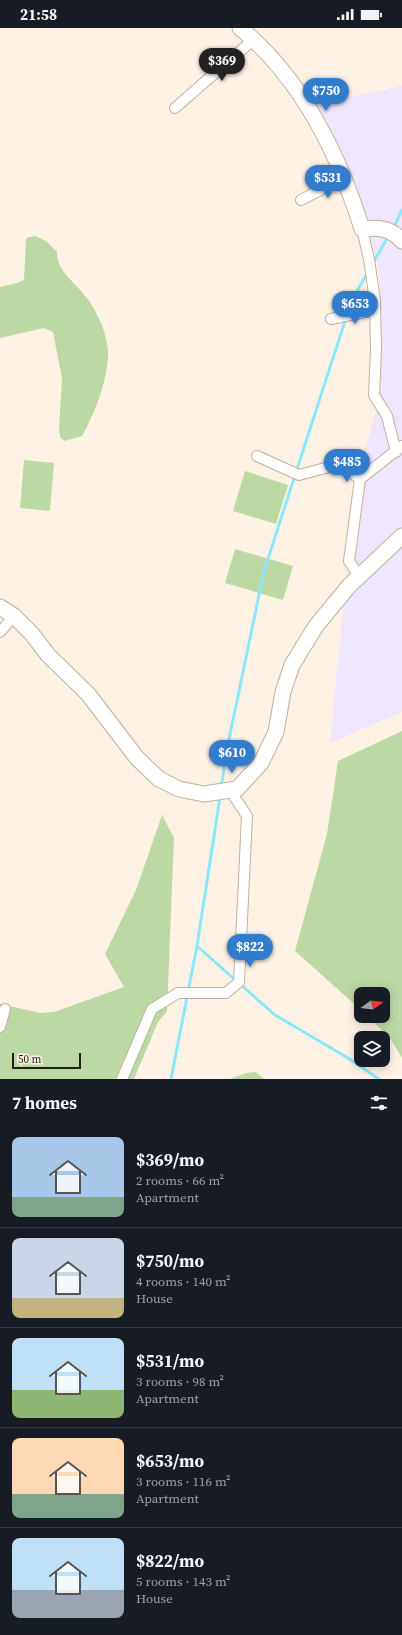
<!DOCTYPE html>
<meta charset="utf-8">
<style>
:root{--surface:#171b24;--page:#20242c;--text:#f1f3f6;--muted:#9ea1a6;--line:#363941;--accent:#317ccd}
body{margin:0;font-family:"Source Serif 4",serif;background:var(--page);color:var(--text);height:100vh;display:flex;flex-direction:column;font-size:15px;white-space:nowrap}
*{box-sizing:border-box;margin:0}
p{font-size:13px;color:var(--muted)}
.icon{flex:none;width:22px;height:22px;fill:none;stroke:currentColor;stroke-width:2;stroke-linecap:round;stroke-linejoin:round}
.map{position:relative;height:1051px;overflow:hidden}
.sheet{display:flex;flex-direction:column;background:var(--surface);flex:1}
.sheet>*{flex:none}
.needle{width:26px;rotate:75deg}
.buttons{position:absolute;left:354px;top:959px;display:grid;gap:8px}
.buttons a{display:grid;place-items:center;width:36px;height:36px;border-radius:8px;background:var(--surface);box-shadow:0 2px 10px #0003;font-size:20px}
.scale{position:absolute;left:12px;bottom:10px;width:69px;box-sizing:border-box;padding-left:4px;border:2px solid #251e16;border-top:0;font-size:11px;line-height:14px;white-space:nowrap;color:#251e16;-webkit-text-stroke:3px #fef2e5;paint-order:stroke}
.price{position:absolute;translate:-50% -34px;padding:0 9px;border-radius:14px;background:var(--accent);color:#fff;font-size:13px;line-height:26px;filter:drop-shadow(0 1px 2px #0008)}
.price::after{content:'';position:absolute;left:50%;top:24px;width:12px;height:9px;margin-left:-6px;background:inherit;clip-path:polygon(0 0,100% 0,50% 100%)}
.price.active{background:#222;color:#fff}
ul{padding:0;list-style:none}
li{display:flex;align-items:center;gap:12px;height:100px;padding:0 12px}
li+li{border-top:1px solid var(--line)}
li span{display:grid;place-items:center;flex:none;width:112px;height:80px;border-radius:8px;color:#555}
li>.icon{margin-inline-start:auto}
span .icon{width:48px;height:48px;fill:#fffc;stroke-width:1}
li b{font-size:17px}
h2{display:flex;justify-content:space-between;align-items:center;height:48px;padding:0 12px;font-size:17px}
.status{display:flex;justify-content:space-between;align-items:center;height:28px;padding:0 20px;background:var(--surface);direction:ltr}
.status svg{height:11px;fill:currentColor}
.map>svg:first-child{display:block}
</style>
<div class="status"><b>21:58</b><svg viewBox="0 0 49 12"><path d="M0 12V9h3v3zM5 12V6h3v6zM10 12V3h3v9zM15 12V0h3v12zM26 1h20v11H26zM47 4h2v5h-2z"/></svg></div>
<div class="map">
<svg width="402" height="1051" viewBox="0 0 402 1051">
<rect width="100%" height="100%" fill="#fef2e5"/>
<path fill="#ede6fc" d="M 402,58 L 402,684 L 330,715 L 355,455 L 380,370 L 382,290 L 378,237 L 361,176 L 314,76 Z"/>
<g fill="#bcd9a4">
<path d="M 35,208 L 46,213 L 57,224 C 57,242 71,251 82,264 C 95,279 107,303 108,323 C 109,348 95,386 82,408 L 64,413 L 60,409 L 59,401 L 62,350 L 53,304 L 44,300 L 0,310 L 0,259 L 17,255 L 24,252 L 26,210 Z"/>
<path d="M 24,432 L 54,435 L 50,483 L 20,480 Z"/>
<path d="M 245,443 L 288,457 L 276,496 L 233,483 Z"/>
<path d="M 235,521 L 293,538 L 283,572 L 225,555 Z"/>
<path d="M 402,703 L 402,1030 L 390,1010 L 367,988 L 383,988 L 383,966 L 361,966 L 361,982 L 295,923 L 327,806 L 338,733 Z"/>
<path d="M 162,787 L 174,810 L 167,983 L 158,994 L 134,1051 L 0,1051 L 0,976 L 40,985 L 54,984 L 124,959 L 105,926 L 136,862 Z"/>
<path d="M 256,1044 L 264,1051 L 230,1051 L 246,1045 Z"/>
</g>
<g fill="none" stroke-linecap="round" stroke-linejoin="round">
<g stroke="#8ce7fc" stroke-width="3">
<path d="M 393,201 L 402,182"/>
<path d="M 373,235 L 389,207"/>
<path d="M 348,285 L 352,272 L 368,244"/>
<path d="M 221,760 L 228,716 L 264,543 L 346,290"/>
<path d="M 197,918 L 275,987 L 348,1030 L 379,1051"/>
<path d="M 171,1051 L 197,918 L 220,769"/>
</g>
<defs>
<g id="street">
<path d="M 175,80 L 254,11"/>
<path d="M 301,172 L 344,150"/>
<path d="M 362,201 L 369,231 L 375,273 L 376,321 L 374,367 L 387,388 L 396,424"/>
<path d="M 331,291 L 375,282"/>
<path d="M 257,428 L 299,447 L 340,436 L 360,451 L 349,533 L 359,548"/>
<path d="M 360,451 L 402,418"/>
<path d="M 0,604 L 14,588"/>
<path d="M 0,999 L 5,981"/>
<path d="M 122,1051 L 152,981 L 178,965 L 226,965 L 239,954 L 247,788 L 230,762"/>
</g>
<g id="secondary">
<path d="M 240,0 C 301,50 339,127 362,201 C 378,199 391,200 402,213"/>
<path d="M 0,579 L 14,588 L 32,606 L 48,627 L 88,666 L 137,730 L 159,751 L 179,761 L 204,766 L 237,761 L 261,735 L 276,704 L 283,664 L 292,637 L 316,598 L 349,558 L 402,508"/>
</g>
</defs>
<use href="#street" stroke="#c2b09a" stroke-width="12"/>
<use href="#secondary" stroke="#c2b09a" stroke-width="17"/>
<use href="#street" stroke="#fff" stroke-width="10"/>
<use href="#secondary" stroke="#fff" stroke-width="15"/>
</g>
</svg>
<div class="buttons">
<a><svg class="needle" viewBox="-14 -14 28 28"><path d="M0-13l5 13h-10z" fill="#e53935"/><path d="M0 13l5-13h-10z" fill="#9ea1a6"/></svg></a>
<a><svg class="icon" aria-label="layers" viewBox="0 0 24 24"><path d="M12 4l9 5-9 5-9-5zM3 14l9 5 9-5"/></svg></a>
</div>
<div class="scale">50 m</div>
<b class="price active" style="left:222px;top:54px">$369</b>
<b class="price" style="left:326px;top:84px">$750</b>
<b class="price" style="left:328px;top:171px">$531</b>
<b class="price" style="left:355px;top:297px">$653</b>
<b class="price" style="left:347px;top:455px">$485</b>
<b class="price" style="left:232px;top:746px">$610</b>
<b class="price" style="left:250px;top:940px">$822</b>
</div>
<section class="sheet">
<h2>7 homes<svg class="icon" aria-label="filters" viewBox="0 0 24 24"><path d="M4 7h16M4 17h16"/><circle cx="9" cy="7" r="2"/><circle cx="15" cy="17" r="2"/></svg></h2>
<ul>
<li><span style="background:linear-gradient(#a9c7e8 75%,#7fa58c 0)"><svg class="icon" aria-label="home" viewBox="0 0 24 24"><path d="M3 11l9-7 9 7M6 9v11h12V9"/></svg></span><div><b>$369/mo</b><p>2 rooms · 66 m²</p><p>Apartment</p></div></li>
<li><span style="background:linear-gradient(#c9d6e8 75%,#c2b280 0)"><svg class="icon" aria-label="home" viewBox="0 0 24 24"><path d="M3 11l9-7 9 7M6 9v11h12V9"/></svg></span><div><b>$750/mo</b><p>4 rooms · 140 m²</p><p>House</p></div></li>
<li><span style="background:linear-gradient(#bfe0f5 65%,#8fb573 0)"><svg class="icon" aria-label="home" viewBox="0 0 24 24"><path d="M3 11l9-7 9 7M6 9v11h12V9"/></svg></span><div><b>$531/mo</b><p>3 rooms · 98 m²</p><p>Apartment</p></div></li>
<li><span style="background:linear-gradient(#ffd9b3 70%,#7fa58c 0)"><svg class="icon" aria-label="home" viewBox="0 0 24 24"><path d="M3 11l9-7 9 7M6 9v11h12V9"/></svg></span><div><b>$653/mo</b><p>3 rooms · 116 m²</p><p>Apartment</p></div></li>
<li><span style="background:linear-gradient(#bfe0f5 65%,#9aa5b1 0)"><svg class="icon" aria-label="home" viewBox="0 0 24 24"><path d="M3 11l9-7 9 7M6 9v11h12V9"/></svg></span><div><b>$822/mo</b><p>5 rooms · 143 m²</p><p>House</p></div></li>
</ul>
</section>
